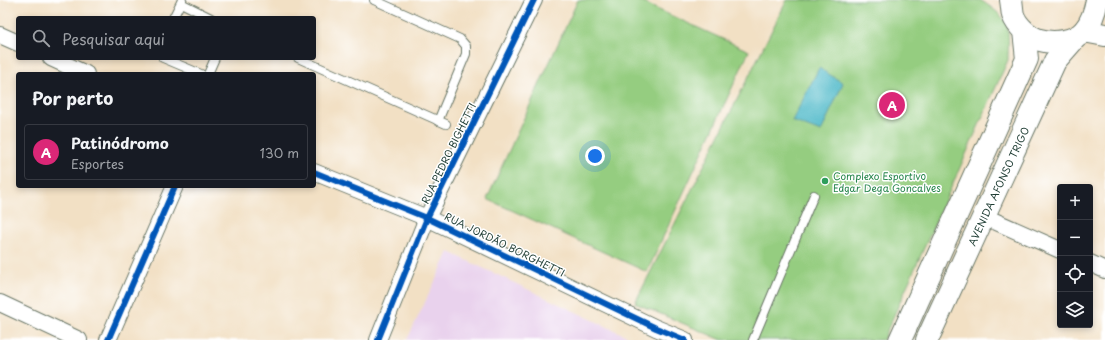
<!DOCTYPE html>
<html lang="pt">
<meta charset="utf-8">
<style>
:root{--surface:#171b24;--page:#20242c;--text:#f1f3f6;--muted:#9ea1a6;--line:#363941;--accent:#db2777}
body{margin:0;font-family:"Playpen Sans",sans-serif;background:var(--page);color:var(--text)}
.controls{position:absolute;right:12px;bottom:12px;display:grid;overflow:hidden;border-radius:4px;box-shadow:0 2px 6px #0003}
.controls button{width:36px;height:36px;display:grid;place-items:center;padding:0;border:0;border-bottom:1px solid var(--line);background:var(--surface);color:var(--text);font:20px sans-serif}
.you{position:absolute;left:595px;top:156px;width:14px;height:14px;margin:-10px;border:3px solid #fff;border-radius:50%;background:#1a73e8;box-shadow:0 0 0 6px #1a73e833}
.badge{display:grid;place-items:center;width:26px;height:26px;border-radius:50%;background:var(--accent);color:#fff;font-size:13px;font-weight:700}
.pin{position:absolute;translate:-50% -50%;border:2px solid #fff;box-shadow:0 1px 4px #0006}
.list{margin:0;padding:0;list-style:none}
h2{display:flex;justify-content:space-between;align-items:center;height:52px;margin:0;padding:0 16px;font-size:17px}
h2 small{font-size:13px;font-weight:400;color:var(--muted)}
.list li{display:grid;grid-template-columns:26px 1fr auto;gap:12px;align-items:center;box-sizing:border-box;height:56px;margin:0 8px 8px;padding:0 8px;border:1px solid var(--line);border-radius:4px}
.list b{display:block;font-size:15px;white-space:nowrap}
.list p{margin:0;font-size:13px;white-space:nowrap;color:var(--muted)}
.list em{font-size:13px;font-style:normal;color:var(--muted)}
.icon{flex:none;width:22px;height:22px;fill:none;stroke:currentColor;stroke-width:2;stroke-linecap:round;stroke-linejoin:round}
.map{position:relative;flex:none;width:1105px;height:340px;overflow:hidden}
.search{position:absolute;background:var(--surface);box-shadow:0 2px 6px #0003;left:16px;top:16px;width:300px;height:44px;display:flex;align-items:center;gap:10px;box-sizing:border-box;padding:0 14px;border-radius:4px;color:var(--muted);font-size:15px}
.panel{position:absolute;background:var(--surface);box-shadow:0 2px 6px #0003;left:16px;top:72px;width:300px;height:116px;border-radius:4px}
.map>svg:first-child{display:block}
</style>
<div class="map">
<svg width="1105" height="340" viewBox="0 0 1105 340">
<rect width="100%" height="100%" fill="#fff"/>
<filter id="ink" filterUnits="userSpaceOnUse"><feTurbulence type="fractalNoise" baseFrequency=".025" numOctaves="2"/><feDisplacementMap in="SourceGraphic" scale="8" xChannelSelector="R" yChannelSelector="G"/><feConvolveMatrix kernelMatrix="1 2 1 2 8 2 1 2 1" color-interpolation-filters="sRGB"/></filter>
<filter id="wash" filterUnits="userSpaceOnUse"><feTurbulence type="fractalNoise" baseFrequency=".012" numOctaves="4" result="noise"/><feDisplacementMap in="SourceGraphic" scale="16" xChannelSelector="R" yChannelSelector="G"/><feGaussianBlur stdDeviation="0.9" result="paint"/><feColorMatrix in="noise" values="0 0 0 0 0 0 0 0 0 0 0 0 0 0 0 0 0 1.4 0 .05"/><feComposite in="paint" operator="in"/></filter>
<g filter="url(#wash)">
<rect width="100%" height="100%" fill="#f2e0c4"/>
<polygon fill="#e9d2ed" points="449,252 631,338 630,340 407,340"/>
<g fill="#95cd80" stroke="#5a855a">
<polygon points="578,0 637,0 749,51 647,272 487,199"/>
<path d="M787,0h193c7,4 23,15 26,23 4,11 2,25 2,37l-125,280h-161l-87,-37z"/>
</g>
<polygon fill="#4cb8c8" stroke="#367a7e" points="819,68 843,83 821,132 792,121"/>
</g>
<g filter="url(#ink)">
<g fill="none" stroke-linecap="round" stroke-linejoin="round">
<g stroke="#697666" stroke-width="10">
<g id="lane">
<polyline points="374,0 460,39 466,46 466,54 438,121"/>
<polyline points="181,3 211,18"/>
<polyline points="173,18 182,0"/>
<polyline points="163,58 201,74"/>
<polyline points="298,58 446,124"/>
<polyline points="208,74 215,58"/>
<polyline points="753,340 814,195"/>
</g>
</g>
<g stroke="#697666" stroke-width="18">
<g id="street">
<polyline points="0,35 18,43"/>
<polyline points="51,58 86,74"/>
<polyline points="314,172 427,218 656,328 685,340"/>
<polyline points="983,216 1060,250"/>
<polyline points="1090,263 1105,270"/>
<polyline points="0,303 79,340"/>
<polyline points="108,340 175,186"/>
<polyline points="378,340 427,218 534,0"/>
</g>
</g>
<g stroke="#697666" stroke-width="24">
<g id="secondary">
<path d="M1011,0c1,5 1,11 2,15 4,11 16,22 27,25 13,4 34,2 44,-9 8,-9 11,-20 13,-31"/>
<polyline points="1084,31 1105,35"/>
<polyline points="900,340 1027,59 1024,31"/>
<polyline points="927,340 1055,61 1076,37"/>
</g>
</g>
<use href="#lane" stroke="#fff" stroke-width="8"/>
<use href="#street" stroke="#fff" stroke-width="16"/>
<use href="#secondary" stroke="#fff" stroke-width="22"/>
<g stroke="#fff" stroke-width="8">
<g id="cycleway">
<polyline points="314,172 427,218 656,328 685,340"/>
<polyline points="108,340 175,186"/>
<polyline points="378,340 427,218 534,0"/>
</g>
</g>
<use href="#cycleway" stroke="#0057b8" stroke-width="6"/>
</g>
</g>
<circle fill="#2e9e5b" stroke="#fff" stroke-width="1.5" cx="825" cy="181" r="4"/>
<g text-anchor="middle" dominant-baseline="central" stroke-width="3" stroke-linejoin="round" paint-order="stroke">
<g font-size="10" fill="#1f3d34" stroke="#fff">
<text transform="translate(448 153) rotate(-64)">RUA PEDRO BIGHETTI</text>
<text transform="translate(998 186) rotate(-65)">AVENIDA AFONSO TRIGO</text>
<text transform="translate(505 244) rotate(26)">RUA JORDÃO BORGHETTI</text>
</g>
<g font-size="10" fill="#27864d" stroke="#fff" text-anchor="start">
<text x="833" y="175">Complexo Esportivo<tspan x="833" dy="12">Edgar Dega Goncalves</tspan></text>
</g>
</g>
</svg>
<div class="controls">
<button>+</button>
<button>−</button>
<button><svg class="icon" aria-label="locate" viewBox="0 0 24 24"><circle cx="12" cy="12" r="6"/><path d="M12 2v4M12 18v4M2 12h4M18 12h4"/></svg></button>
<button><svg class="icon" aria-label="layers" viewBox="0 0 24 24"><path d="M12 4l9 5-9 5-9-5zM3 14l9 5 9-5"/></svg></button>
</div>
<div class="you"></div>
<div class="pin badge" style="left:892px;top:105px">A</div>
<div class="search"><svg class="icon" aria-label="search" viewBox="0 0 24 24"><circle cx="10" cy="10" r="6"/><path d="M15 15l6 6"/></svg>Pesquisar aqui</div>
<section class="panel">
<h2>Por perto<small></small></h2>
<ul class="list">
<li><span class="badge">A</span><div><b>Patinódromo</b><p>Esportes</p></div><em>130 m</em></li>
</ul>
</section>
</div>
